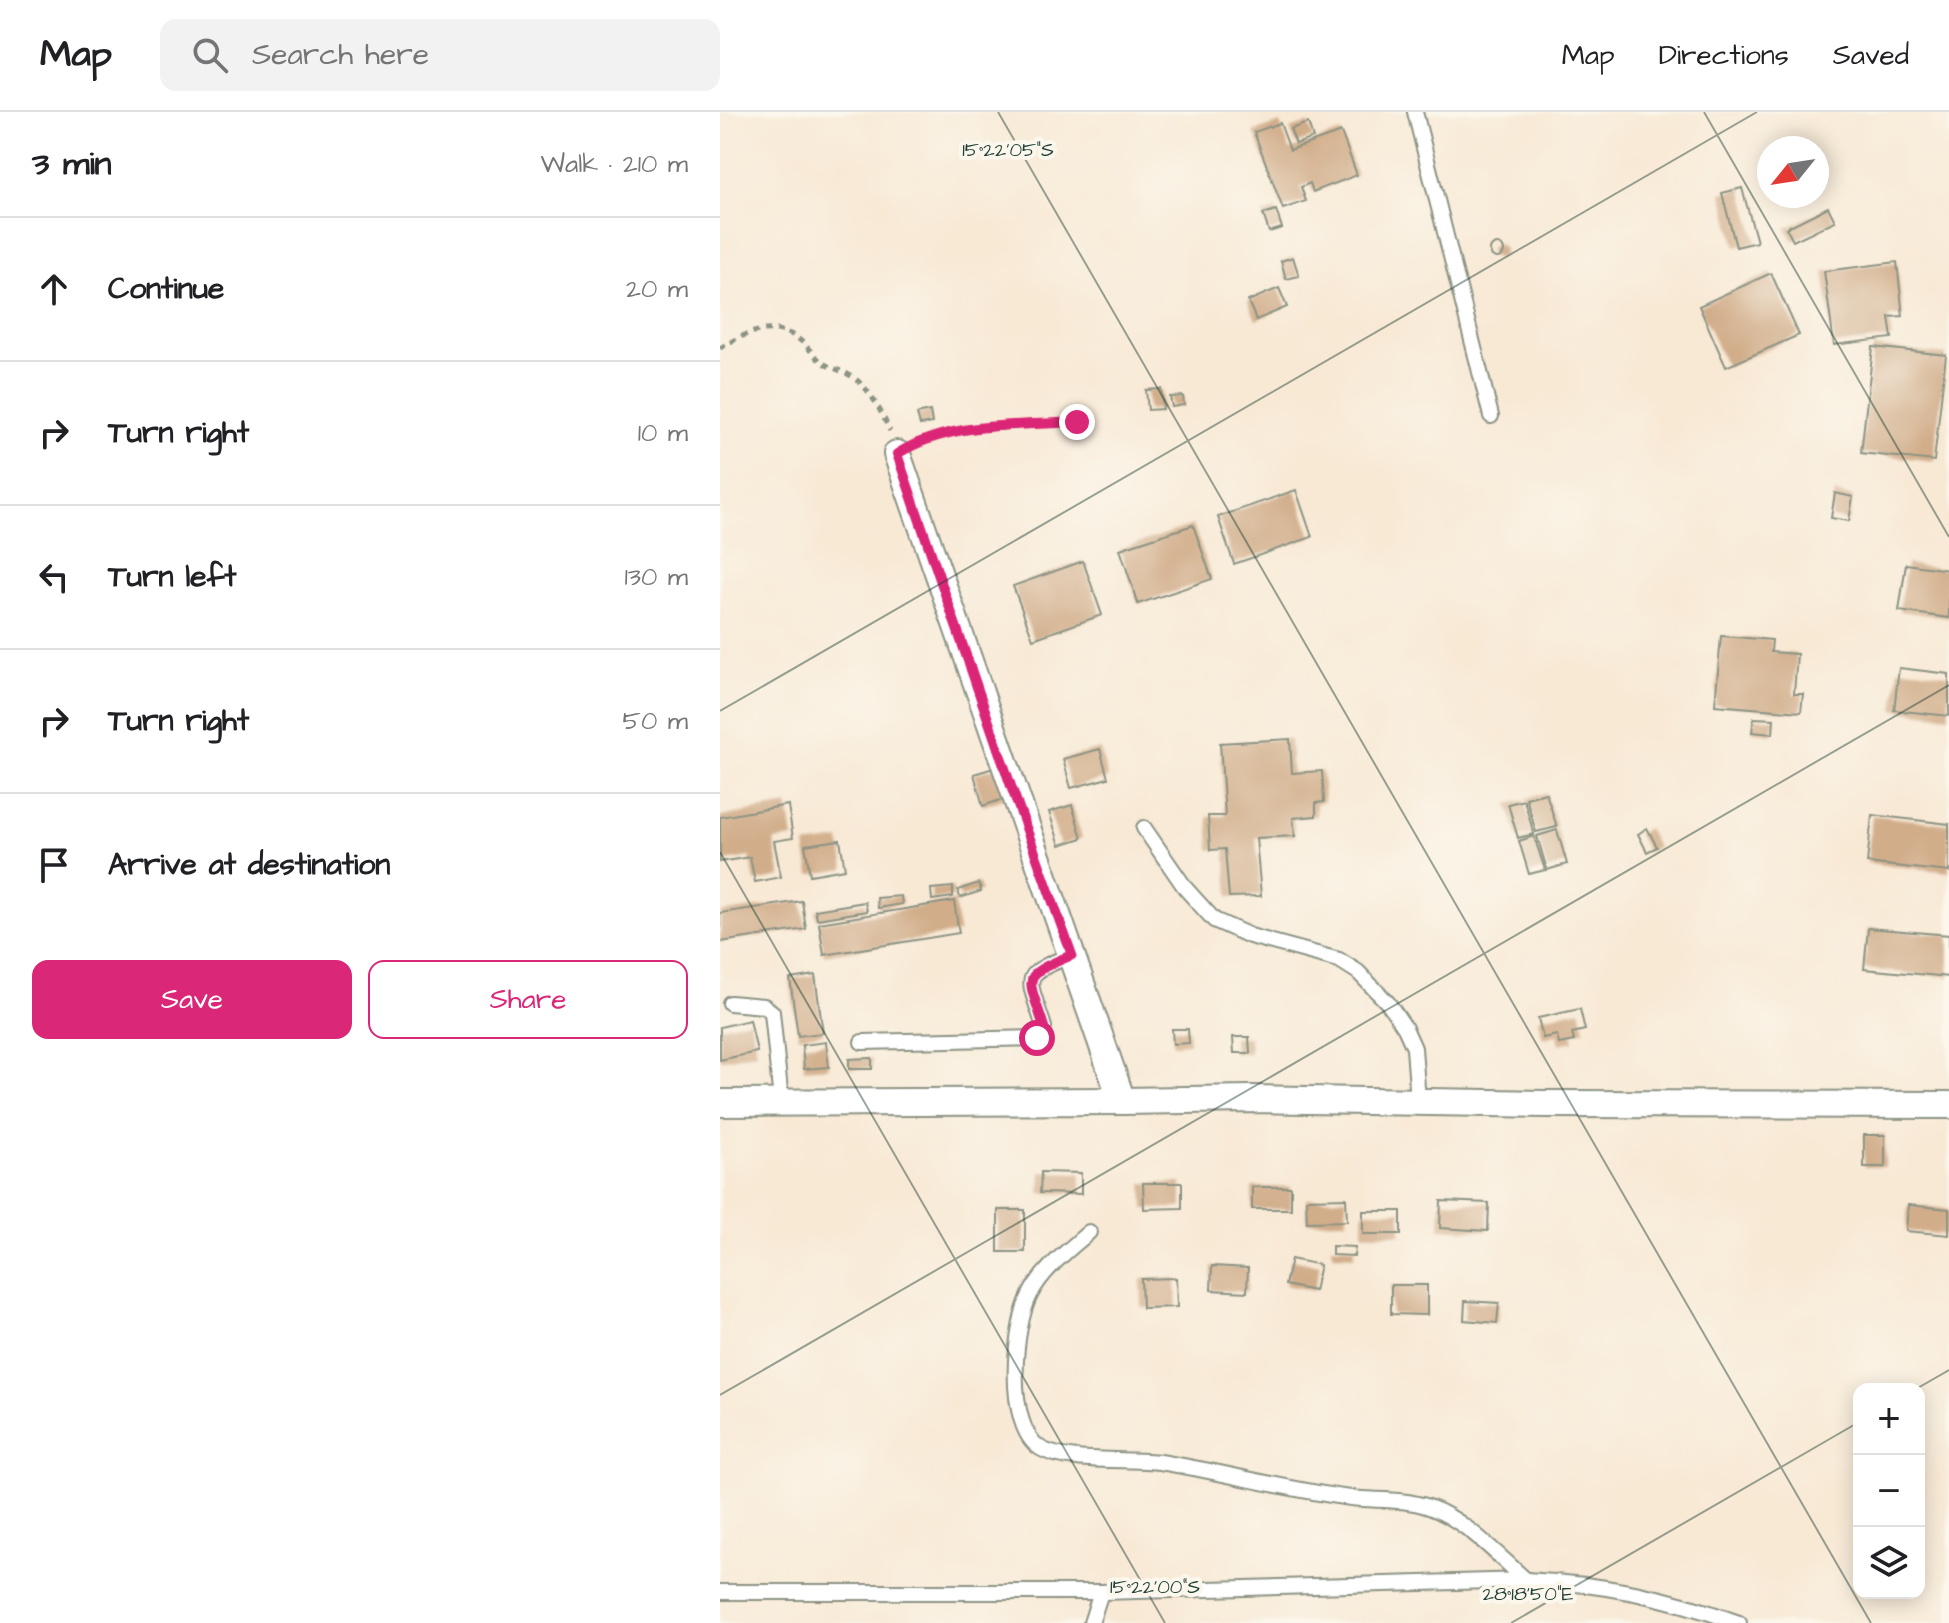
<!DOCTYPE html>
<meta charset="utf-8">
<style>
:root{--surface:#fff;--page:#f2f2f2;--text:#202124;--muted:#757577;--line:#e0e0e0;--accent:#db2777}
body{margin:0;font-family:"Architects Daughter",sans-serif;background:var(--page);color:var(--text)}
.controls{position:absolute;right:24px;bottom:24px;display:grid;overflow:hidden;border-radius:16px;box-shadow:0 4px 20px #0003}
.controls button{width:72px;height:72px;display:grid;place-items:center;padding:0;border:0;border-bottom:2px solid var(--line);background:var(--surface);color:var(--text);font:40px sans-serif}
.compass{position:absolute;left:1037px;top:24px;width:72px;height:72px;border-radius:50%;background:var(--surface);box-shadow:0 4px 20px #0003;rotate:240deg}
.stop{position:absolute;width:24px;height:24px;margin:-18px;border:6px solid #db2777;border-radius:50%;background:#fff}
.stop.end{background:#db2777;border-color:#fff;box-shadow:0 2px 8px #0008}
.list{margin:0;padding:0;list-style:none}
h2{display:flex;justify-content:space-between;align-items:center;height:104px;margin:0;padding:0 32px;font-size:34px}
h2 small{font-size:26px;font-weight:400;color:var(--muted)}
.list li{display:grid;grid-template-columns:52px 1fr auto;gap:24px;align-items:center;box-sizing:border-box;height:144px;padding:0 32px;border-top:2px solid var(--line)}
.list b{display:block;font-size:30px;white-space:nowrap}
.list em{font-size:26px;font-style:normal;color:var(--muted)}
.actions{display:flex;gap:16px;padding:24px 32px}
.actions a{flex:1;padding:18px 0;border:2px solid var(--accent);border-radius:16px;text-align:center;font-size:28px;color:var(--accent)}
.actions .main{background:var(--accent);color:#fff}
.icon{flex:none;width:44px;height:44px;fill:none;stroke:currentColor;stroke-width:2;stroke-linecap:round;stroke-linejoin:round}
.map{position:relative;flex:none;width:1229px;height:1511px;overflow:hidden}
header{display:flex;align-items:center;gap:48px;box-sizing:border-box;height:112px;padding:0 40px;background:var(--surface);border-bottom:2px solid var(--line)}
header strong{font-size:38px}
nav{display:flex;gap:44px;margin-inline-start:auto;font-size:28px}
.search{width:560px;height:72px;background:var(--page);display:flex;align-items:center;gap:20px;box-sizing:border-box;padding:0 28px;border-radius:16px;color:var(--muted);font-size:30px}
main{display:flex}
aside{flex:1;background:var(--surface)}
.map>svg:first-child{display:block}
</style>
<header>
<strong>Map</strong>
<div class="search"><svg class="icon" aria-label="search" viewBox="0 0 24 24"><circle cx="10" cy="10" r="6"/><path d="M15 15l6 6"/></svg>Search here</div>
<nav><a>Map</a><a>Directions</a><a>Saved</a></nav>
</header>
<main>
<aside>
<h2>3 min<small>Walk · 210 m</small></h2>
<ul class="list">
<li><svg class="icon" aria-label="ahead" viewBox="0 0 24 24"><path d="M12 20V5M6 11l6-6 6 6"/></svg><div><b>Continue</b></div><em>20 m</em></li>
<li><svg class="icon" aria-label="right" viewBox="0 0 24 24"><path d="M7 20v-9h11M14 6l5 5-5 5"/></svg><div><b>Turn right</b></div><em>10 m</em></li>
<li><svg class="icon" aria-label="left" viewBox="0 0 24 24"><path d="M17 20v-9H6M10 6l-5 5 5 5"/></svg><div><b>Turn left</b></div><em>130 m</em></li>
<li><svg class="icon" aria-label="right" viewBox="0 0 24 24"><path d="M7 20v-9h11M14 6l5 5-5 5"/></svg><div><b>Turn right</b></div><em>50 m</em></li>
<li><svg class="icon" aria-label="arrive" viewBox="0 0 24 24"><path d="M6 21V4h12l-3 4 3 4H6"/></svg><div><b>Arrive at destination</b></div></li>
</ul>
<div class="actions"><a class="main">Save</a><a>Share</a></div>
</aside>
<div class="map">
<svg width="1229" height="1511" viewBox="0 0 1229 1511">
<rect width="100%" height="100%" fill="#fbf7ec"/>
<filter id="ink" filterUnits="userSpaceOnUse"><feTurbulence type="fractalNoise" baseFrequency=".0125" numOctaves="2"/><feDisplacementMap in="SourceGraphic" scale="16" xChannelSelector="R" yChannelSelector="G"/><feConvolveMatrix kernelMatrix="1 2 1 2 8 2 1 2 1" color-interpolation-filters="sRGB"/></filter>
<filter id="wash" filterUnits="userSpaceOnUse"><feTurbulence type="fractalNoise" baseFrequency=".006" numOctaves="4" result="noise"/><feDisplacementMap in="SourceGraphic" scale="32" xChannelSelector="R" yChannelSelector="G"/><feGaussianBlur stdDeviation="1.8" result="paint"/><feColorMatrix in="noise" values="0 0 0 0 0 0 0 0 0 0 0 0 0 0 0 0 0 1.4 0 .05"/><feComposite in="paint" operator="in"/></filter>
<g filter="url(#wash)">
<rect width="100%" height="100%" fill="#f8e9d5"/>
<g id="blocks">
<g fill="#d1ad8a">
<polygon points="560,11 570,38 621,20 637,63 593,80 590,71 581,75 586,89 563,97 534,20"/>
<polygon points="588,11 593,26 576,32 570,17"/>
<polygon points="1022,76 1037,130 1016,135 1002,81"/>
<polygon points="1108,95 1115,109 1073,129 1066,116"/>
<polygon points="556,98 562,116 549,120 543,102"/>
<circle cx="777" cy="139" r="7"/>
<polygon points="573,145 579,164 566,167 561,149"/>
<polygon points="1177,150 1183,204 1169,205 1172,226 1114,233 1104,159"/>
<polygon points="1051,161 1079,223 1006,255 979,194"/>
<polygon points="559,176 567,195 536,208 528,189"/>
<polygon points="1153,235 1226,243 1214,349 1141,341"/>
<polygon points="441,277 443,297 428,298 426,278"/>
<polygon points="463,284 464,293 452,295 450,285"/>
<polygon points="210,299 212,311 200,313 197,302"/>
<polygon points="576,378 592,425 514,452 498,405"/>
<polygon points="1115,381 1133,385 1129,409 1111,406"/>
<polygon points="473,413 492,467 418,492 400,437"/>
<polygon points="363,449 382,503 313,527 293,474"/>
<polygon points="1186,452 1229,458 1229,506 1179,499"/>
<polygon points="1001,524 1052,528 1051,540 1077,542 1074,582 1083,582 1081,600 995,593"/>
<polygon points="1179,556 1229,562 1229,604 1174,598"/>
<polygon points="1034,606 1054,607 1053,622 1032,620"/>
<polygon points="570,627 572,661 602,659 604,690 596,691 596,704 573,706 575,724 536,726 541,784 509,785 505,737 490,738 488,704 505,704 500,631"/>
<polygon points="380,637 388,666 351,676 343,647"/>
<polygon points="277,655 286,686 263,694 254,662"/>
<polygon points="826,681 837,715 816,720 806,686"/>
<polygon points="804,688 814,722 798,726 788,692"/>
<polygon points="68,693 73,726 54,729 61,765 35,770 30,745 0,750 0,705"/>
<polygon points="352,693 362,726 340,733 329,700"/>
<polygon points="1152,703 1229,712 1229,760 1147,751"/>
<polygon points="927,716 937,735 927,740 918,722"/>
<polygon points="837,718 847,752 827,758 817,724"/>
<polygon points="814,724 825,758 809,762 799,729"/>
<polygon points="120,728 125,757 90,763 85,733"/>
<polygon points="259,771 261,779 240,786 238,778"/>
<polygon points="233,775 233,785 212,788 211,777"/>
<polygon points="181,784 182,792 158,796 157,786"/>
<polygon points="82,789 86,817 0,830 0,801"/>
<polygon points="234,789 239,821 104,843 99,811"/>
<polygon points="145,790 147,799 97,807 95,798"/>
<polygon points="1148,816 1229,823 1229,865 1144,857"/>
<polygon points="95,863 103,921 78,924 70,867"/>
<polygon points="860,897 865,918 852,921 854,929 839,932 837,923 823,926 818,906"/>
<polygon points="30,908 37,940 0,948 0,915"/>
<polygon points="452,917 468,917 469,931 453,932"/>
<polygon points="513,925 529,925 530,941 514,941"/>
<polygon points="106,930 109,955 84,957 82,933"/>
<polygon points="152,946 152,957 129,957 129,947"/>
<rect x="1144" y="1023" width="21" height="32"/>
<polygon points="321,1060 361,1061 361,1082 320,1081"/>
<polygon points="423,1071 462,1071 462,1096 424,1097"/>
<rect x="532" y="1075" width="39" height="22"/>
<polygon points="626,1086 627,1109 587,1110 586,1087"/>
<polygon points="721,1089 769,1091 768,1119 720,1116"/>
<polygon points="1188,1093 1229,1097 1229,1123 1186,1119"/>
<rect x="278" y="1098" width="27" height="42"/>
<rect x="643" y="1099" width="38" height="23"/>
<polygon points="612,1134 635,1135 634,1144 612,1143"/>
<polygon points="571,1147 600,1153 594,1179 565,1173"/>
<polygon points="492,1154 528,1156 527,1180 491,1178"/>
<polygon points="456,1166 457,1195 422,1196 421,1167"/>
<polygon points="671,1173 707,1173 707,1203 671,1202"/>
<polygon points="745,1189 779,1191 777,1211 744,1208"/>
</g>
</g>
</g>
<g filter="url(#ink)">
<use href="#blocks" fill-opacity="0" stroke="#8c9384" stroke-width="2"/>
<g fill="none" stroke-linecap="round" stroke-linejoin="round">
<g stroke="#8c9384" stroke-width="18">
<g id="service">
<polyline points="695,0 771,304"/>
<polyline points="424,716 466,777 494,808 530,824 619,848 638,860 668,891 685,916 694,936 698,989"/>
<polyline points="10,891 44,894 52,900 61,989"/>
<path d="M142,930l175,-4 5,-5 2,-6c-16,-52 -26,-51 28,-72"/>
<path d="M369,1120c-20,18 -45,36 -58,61 -18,32 -26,133 9,155 26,16 89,10 120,14 64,10 127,28 191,36 26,3 52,0 78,9 37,13 68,48 97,73"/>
<path d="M0,1480h381l425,-12c78,4 139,16 213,43"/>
<polyline points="371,1511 381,1480"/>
</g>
</g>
<g stroke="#8c9384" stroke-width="30">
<g id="minor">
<polyline points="177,342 402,989 530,987 826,992 1229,993"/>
<polyline points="0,991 402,989"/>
</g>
</g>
<g stroke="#8c9384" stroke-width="5" stroke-dasharray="6 6" stroke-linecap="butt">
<path d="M0,236c24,-14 49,-27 76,-11 10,7 17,18 27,26 9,6 19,7 28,13 19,11 30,36 39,55"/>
<polyline points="196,330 230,320 357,310"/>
</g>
<use href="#service" stroke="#fff" stroke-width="14"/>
<use href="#minor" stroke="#fff" stroke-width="26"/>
</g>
</g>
<g fill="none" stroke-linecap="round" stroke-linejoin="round" filter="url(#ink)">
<path stroke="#db2777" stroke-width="10" d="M317,926l5,-5 2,-6c-16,-52 -26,-50 28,-72l-61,-169 -114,-332c53,-33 119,-28 180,-32"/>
</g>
<path fill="none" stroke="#1f3d34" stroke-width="2" stroke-opacity="0.45" d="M278,0l873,1511M984,0l245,425M0,599l1037,-599M0,740l445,771M1196,1277l33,-19M0,1283l1229,-710M791,1511l348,-201"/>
<g font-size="20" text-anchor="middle" fill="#1f3d34" stroke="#fbf7ec" stroke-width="8" stroke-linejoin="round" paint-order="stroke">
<text x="288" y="44">15°22'05"S</text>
<text x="435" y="1481">15°22'00"S</text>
<text x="808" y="1488">28°18'50"E</text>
</g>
</svg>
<div class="controls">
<button>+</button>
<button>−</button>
<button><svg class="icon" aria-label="layers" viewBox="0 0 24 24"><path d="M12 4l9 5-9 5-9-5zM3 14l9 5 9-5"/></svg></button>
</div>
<svg class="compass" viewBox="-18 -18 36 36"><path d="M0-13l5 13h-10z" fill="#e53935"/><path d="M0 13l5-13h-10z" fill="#757577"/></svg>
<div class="stop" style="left:317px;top:926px"></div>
<div class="stop end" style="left:357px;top:310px"></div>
</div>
</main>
